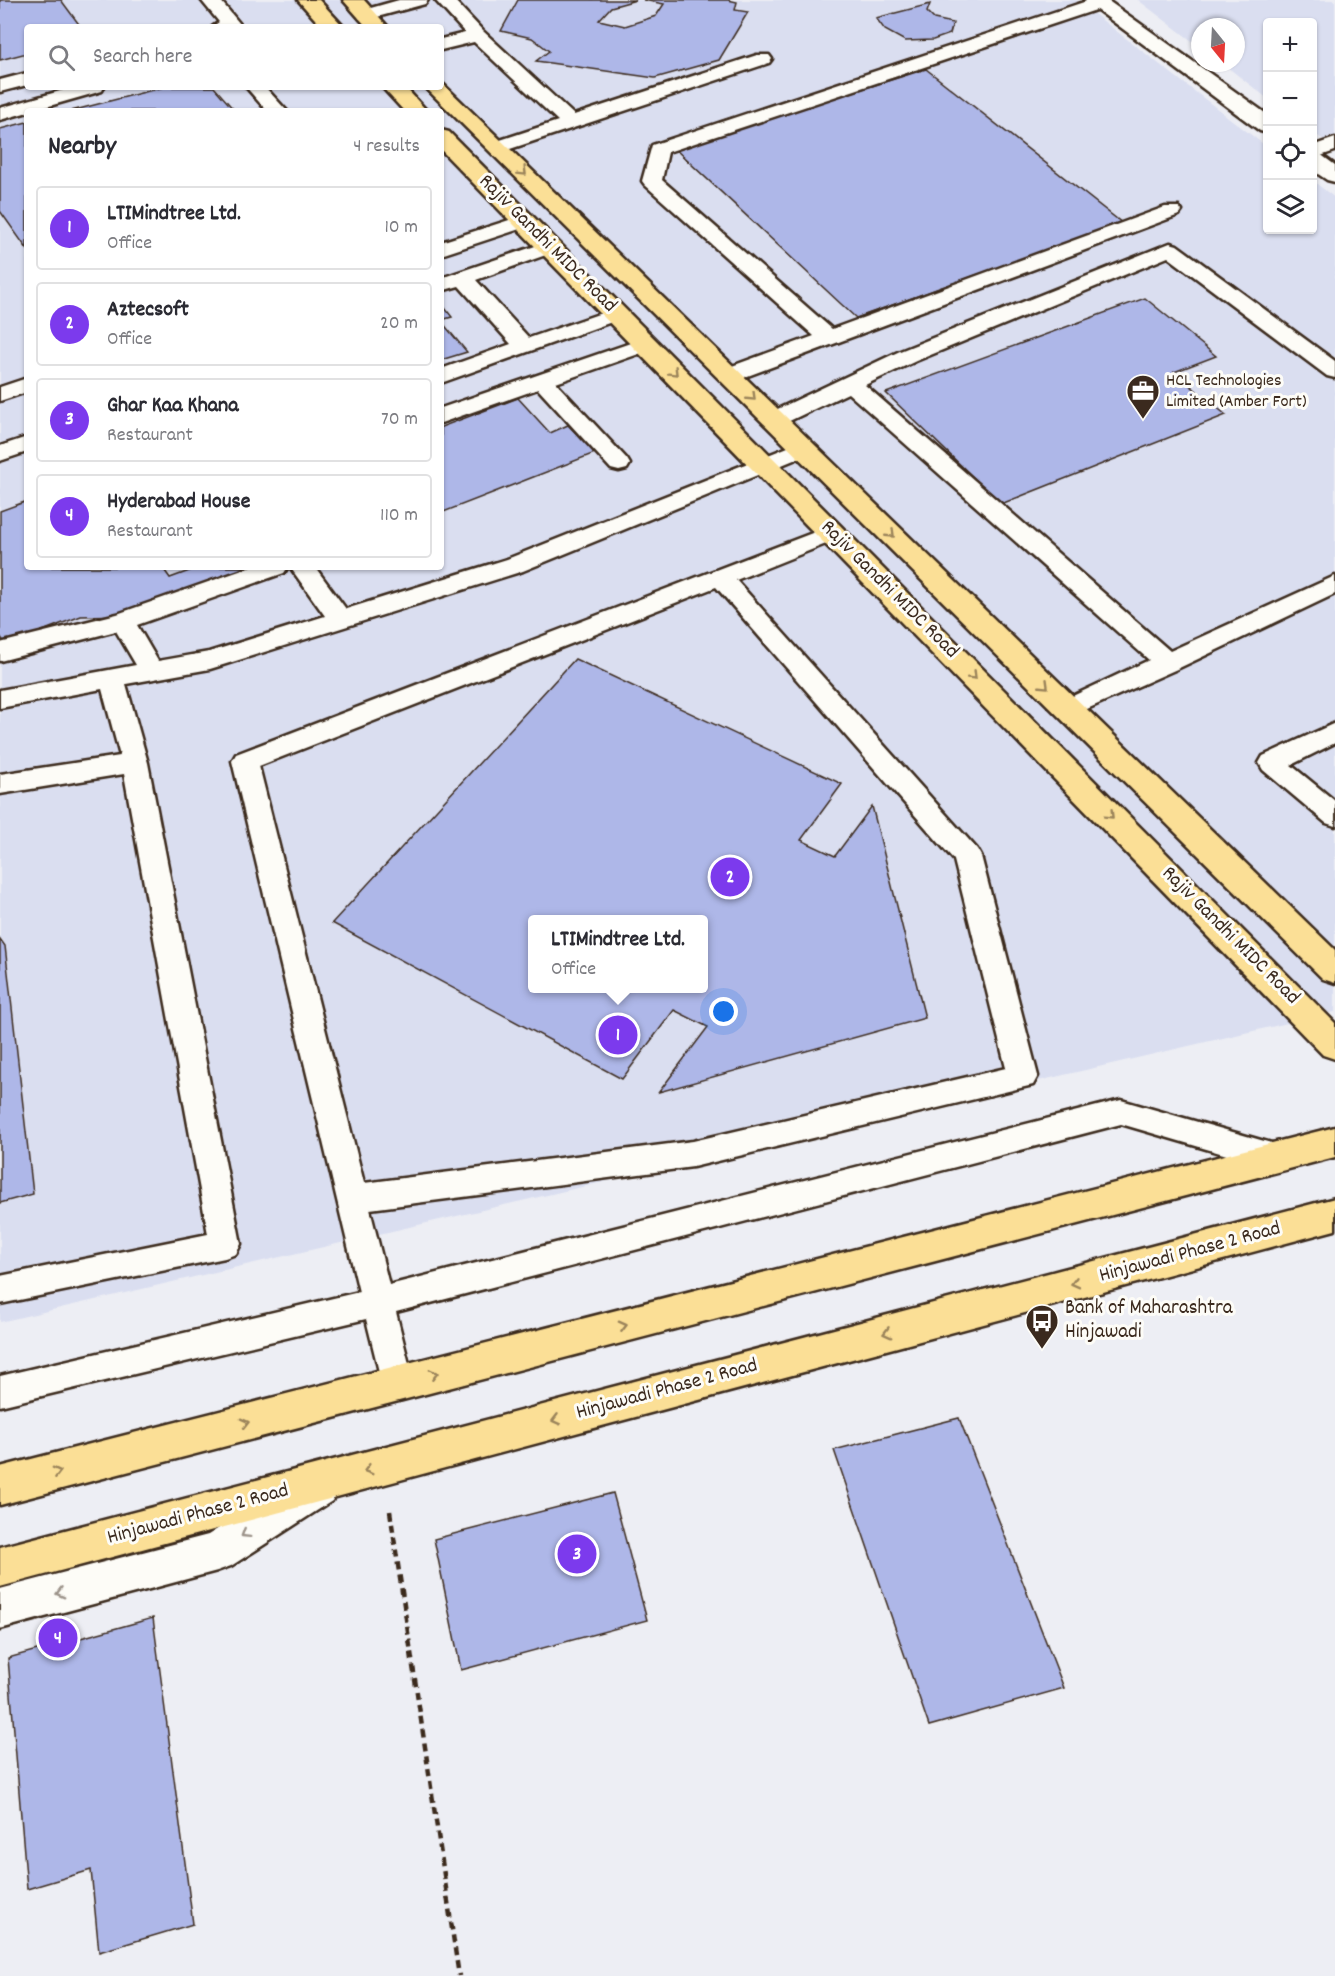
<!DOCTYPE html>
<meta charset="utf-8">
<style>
:root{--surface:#fff;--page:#f2f2f3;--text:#2b2b33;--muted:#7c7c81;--line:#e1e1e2;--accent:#7c3aed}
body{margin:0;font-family:Dekko,sans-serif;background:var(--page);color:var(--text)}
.controls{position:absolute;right:18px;top:18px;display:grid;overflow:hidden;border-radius:6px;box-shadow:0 2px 4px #0004}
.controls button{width:54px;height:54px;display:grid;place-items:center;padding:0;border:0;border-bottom:2px solid var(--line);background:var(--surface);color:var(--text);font:30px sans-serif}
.compass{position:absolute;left:1191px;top:18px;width:54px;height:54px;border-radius:50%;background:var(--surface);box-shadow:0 2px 4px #0004;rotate:162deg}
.you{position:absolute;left:724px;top:1012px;width:21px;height:21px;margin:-15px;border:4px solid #fff;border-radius:50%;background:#1a73e8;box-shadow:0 0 0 9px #1a73e833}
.badge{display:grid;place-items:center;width:39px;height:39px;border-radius:50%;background:var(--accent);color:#fff;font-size:20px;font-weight:700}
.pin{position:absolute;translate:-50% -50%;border:3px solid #fff;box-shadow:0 2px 6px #0006}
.popup{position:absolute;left:528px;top:915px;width:180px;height:78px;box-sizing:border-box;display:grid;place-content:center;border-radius:6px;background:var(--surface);filter:drop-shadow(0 2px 4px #0005);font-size:20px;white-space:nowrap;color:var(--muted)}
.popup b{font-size:22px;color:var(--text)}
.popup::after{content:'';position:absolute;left:50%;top:100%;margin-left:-12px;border:12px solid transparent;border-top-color:var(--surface)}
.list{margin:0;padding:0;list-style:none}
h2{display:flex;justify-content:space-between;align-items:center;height:78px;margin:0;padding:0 24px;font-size:26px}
h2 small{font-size:20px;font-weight:400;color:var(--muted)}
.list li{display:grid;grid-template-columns:39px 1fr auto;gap:18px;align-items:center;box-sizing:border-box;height:84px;margin:0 12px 12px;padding:0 12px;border:2px solid var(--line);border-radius:6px}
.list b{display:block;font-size:22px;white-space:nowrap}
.list p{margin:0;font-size:20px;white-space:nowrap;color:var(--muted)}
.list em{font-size:20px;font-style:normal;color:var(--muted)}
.icon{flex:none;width:33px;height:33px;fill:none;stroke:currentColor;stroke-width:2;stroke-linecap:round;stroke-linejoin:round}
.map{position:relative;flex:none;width:1335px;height:1976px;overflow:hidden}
.search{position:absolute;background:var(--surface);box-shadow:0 2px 4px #0004;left:24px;top:24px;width:420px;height:66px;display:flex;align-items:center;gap:15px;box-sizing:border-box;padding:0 21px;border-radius:6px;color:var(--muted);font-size:22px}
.panel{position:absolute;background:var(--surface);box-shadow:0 2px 4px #0004;left:24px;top:108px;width:420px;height:462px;border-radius:6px}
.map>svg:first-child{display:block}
</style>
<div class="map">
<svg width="1335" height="1976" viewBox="0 0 1335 1976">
<rect width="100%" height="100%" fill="#edeef4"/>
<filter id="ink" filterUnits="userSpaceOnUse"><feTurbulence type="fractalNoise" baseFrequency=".0167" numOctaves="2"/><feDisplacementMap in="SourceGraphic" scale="12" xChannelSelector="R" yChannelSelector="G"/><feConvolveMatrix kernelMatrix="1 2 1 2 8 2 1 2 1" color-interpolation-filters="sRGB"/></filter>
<g filter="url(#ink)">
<g fill="#dadef0" fill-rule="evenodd">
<path d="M0,0h1076l191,147 1,83h44l1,-49 22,17v814l-1335,310zM27,27h414v60h-414zM27,111h414v456h-414zM532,920h172v68h-172z"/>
<polygon points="1138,0 1335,0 1335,149 1313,132 1312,22 1268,22 1267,98 1222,63 1236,63 1236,27 1200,27 1200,47"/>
</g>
<g fill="#aeb7e8" stroke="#3b2a1e" stroke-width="1.5" fill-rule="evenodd">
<polygon points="0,0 61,0 81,27 27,27 27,53 0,60"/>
<polygon points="518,0 636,0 611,7 599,20 625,26 656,16 664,4 643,0 728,0 737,2 735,10 748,12 719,60 655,78 536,61 549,51 532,38 501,31"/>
<polygon points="930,4 927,12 934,19 953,23 950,34 933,40 905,41 885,30 876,18"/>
<polygon points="926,69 1122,223 856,318 674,148"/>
<polygon points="164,87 214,87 235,111 71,111"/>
<polygon points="27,122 27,249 0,211 0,129"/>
<polygon points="1145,298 1216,356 1174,372 1226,415 1001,504 886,393"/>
<polygon points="441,303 452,317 441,320"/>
<polygon points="441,321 467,352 441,360"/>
<polygon points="518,398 550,433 568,425 595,453 441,513 441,427"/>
<polygon points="27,501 27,567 176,567 165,571 170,578 200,567 256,567 133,615 81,616 6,645 0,636 0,511"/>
<path d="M575,659l267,125 -41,56 34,16 37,-50 53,212 -266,74 49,-65 -34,-17 -52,69 -290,-156zM532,920h172v68h-172z"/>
<polygon points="0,939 5,946 33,1194 0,1203"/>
<polygon points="959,1418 1064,1688 929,1726 834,1450"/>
<polygon points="613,1493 647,1620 461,1670 434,1539"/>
<polygon points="153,1618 193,1924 99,1952 91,1870 27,1889 8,1658"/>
</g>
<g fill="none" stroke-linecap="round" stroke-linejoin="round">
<g stroke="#3b2a1e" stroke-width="5">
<g id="lane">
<polygon points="201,0 220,0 240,24 238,27 212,27 219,22"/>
<polygon points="399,0 428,0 425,4 366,20 360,19 357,15 360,11"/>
<polygon points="435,0 454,0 483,31 574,115 757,55 769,55 772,59 769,63 498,153 491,151 488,147 491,143 558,121 474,42 441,50 441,39 465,33"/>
<polygon points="1090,0 1106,0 1108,3 1105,7 668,152 662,180 832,329 1165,207 1179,207 1182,211 1179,215 737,380 729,382 721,380 718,375 721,370 814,336 645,185 642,181 652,145"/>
<polygon points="27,73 27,85 0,92 0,80"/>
<polygon points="74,87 104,87 102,91 0,120 0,108"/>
<polygon points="246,87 265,87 287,111 267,111"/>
<polygon points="1335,138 1335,151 1312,159 1312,146"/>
<polygon points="525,215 532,217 535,221 532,225 441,255 441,242"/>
<polygon points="550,241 557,243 560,247 557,251 476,280 529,338 616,308 623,310 627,314 623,318 441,383 441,369 511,344 459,286 441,291 441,278"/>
<polygon points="1170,243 1177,245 1335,361 1335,378 1327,376 1168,257 916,361 865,385 1170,651 1335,576 1335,594 1177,669 1069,717 1060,714 1056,708 1060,702 1149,660 848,393 783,424 775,426 767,424 764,419 767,414 900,351"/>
<polygon points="645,338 653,339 656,344 653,349 556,383 627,459 630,464 627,469 619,471 611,469 538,389 441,423 441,408"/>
<polygon points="27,378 27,392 0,401 0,387"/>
<polygon points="27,437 27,452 0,461 0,446"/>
<polygon points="803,441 811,443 814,448 811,453 523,571 210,669 126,684 148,763 241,1244 236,1254 225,1258 0,1304 0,1276 208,1234 124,774 0,794 0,774 120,756 102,689 0,708 0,690 136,665 116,631 0,661 0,643 117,614 251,567 288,567 284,573 137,625 158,661 209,652 325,616 290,567 315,567 346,609 507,559"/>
<path d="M833,525l8,3 4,5 -4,5 -105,42 241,269 4,7 57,220 -5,9 -340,82 -323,42 19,76 732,-185 168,48 4,9 -4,9 -11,4 -157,-46 -725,188 18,72 -4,11 -12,4 -12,-4 -4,-11 -16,-65 -366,87v-30l359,-84 -127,-531 4,-7zM716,587l238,273 52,208 -313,73 -329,42 -105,-417z"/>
<polygon points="1335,723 1335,743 1291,765 1335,801 1335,826 1326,823 1263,770 1259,763 1263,756"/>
</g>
</g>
<g stroke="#3b2a1e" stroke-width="5">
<polygon id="street" points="318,1469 332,1475 338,1488 332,1501 231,1566 217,1571 0,1629 0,1589 208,1535 304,1475"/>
</g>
<g stroke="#3b2a1e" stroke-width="5">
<g id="secondary">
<polygon points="1084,0 1107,0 1268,115 1268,133 1260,131"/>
<polygon points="1312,152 1320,154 1335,165 1335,182 1327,180 1312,170"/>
</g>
</g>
<g stroke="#3b2a1e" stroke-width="5">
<g id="primary">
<polygon points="298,0 319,0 344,27 322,27"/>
<polygon points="343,0 364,0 388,27 367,27"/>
<polygon points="441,82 1335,950 1335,983 1323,979 425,87 441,87"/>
<polygon points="382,87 405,87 427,111 404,111"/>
<polygon points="441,130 449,132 1335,1023 1335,1059 1323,1055 441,150"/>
<polygon points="1335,1127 1335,1157 0,1505 0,1467"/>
<polygon points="1335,1198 1335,1230 0,1587 0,1547"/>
</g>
</g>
<polyline stroke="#3b2a1e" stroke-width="4.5" stroke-dasharray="8 5" stroke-linecap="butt" points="390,1511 459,1976"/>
<use href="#lane" fill="#fdfcf7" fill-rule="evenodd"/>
<use href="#street" fill="#fdfcf7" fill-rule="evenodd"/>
<use href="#secondary" fill="#fdfcf7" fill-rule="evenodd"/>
<use href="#primary" fill="#fbdf96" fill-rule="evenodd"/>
</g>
<defs><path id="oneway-chevron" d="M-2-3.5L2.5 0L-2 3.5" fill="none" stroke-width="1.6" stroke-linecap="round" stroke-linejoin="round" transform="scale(1.5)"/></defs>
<g stroke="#9b845a">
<use href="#oneway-chevron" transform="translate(523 172) rotate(45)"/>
<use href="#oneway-chevron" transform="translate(674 372) rotate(45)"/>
<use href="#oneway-chevron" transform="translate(752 397) rotate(44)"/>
<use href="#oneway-chevron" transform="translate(891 534) rotate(44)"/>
<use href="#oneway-chevron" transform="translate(973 676) rotate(45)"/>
<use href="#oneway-chevron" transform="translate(1045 685) rotate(44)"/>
<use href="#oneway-chevron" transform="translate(1110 815) rotate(45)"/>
<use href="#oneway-chevron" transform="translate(1075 1283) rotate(165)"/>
<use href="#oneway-chevron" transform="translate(623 1326) rotate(-14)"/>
<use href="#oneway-chevron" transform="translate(887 1333) rotate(165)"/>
<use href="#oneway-chevron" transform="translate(434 1374) rotate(-14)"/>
<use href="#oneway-chevron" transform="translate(556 1420) rotate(165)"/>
<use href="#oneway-chevron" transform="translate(245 1423) rotate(-14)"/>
<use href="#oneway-chevron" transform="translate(368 1470) rotate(164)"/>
<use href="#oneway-chevron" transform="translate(57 1472) rotate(-14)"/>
</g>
<g stroke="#9c938a">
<use href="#oneway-chevron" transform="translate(245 1534) rotate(148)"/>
<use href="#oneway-chevron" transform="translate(60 1593) rotate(165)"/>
</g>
</g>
<defs>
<g id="office-pin" transform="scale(1.725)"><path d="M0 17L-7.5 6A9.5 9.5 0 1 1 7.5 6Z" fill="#3b2a1e" stroke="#fdfcf7"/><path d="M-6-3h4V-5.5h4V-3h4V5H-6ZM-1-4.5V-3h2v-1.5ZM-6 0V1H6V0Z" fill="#fff"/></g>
<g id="bus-pin" transform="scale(1.725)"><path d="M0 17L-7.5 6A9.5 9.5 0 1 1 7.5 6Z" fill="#3b2a1e" stroke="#fdfcf7"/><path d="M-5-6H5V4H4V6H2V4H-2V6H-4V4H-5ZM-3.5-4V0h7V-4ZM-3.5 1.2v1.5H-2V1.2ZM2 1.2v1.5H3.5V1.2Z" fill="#fff"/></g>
</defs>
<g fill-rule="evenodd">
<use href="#office-pin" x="1143" y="391"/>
<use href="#bus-pin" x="1042" y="1321"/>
</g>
<g text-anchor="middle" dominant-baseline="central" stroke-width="6" stroke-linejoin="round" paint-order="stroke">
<g font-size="18" fill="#3b2a1e" stroke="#fdfcf7" text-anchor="start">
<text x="1166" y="381">HCL Technologies<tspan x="1166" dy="21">Limited (Amber Fort)</tspan></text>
</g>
<g font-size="21" fill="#3b2a1e" stroke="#fdfcf7">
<text transform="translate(547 244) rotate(45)">Rajiv Gandhi MIDC Road</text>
<text transform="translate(889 590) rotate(45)">Rajiv Gandhi MIDC Road</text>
<text transform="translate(1230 936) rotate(45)">Rajiv Gandhi MIDC Road</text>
<text transform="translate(1190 1253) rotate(-15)">Hinjawadi Phase 2 Road</text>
<text transform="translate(667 1390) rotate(-15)">Hinjawadi Phase 2 Road</text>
<text transform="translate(198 1515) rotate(-15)">Hinjawadi Phase 2 Road</text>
</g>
<g font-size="21" fill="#3b2a1e" stroke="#fdfcf7" text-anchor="start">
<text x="1065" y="1309">Bank of Maharashtra<tspan x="1065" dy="24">Hinjawadi</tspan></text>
</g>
</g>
</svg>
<div class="controls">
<button>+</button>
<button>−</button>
<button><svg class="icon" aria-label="locate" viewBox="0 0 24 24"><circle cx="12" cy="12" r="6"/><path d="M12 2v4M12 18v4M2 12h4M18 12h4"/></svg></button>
<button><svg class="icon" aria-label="layers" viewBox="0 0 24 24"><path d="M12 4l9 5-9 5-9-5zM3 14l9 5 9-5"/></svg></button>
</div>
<svg class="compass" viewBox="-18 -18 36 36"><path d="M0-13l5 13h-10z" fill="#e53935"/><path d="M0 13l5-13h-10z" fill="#7c7c81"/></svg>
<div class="you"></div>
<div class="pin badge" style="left:618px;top:1035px">1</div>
<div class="popup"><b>LTIMindtree Ltd.</b>Office</div>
<div class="pin badge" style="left:730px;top:877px">2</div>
<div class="pin badge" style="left:577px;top:1554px">3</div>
<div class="pin badge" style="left:58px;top:1638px">4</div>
<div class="search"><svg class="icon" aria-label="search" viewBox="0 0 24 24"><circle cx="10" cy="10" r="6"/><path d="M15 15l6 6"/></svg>Search here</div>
<section class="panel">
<h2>Nearby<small>4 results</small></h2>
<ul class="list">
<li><span class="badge">1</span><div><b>LTIMindtree Ltd.</b><p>Office</p></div><em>10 m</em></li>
<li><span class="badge">2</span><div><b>Aztecsoft</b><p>Office</p></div><em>20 m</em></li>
<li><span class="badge">3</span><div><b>Ghar Kaa Khana</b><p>Restaurant</p></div><em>70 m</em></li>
<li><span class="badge">4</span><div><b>Hyderabad House</b><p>Restaurant</p></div><em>110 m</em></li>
</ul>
</section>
</div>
